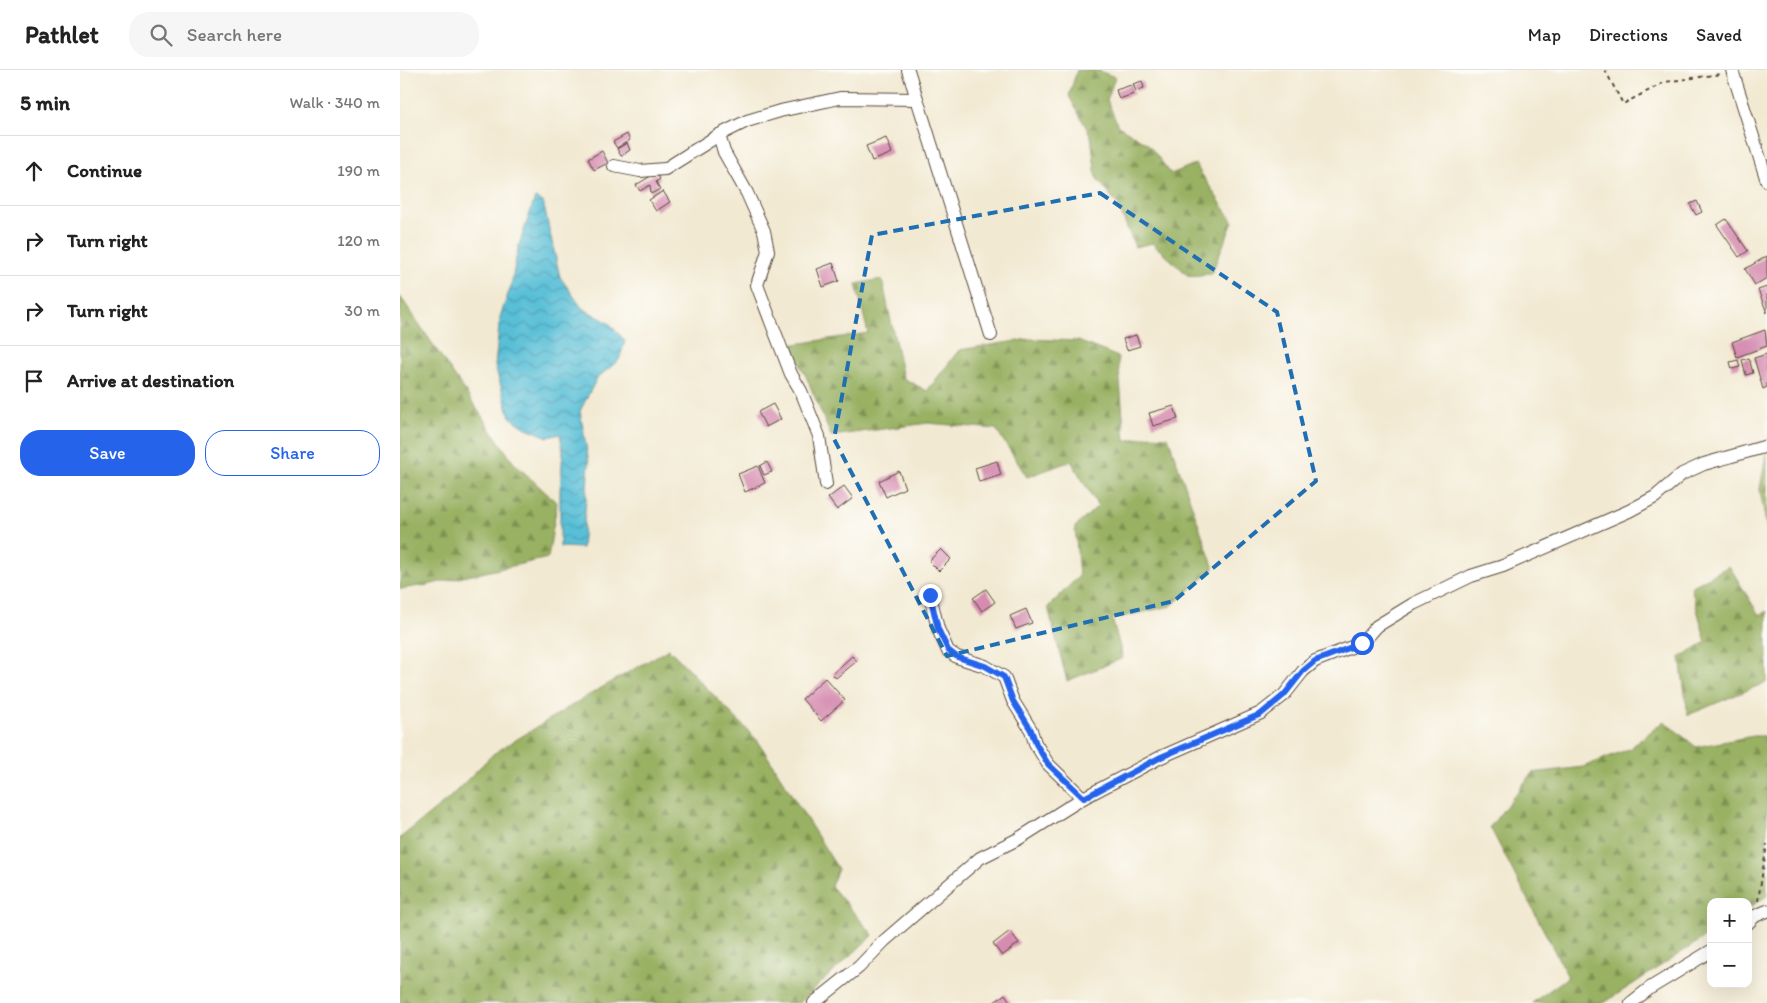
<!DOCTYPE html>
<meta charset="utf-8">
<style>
:root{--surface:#fff;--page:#f6f6f6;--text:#222;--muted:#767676;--line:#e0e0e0;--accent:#2563eb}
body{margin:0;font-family:Itim,sans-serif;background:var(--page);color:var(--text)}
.controls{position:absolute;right:15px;bottom:15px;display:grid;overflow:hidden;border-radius:10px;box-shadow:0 5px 20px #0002}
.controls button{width:45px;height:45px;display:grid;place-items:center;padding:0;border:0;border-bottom:1px solid var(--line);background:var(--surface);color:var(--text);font:25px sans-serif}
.stop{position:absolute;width:15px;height:15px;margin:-11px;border:4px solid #2563eb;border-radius:50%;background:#fff}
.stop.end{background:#2563eb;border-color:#fff;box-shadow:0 1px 5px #0008}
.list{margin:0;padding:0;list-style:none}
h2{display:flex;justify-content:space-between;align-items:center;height:65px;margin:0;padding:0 20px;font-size:21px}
h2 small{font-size:16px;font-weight:400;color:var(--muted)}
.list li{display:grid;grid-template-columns:32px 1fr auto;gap:15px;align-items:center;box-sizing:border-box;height:70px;padding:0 20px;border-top:1px solid var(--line)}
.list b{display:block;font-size:19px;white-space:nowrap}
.list em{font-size:16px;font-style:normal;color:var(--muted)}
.actions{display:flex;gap:10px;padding:15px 20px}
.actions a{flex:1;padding:11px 0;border:1px solid var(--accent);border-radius:20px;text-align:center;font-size:18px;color:var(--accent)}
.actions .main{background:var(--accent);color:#fff}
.icon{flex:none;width:28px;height:28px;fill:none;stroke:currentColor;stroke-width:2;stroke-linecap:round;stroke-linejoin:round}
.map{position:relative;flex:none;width:1367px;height:933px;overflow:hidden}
header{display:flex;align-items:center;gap:30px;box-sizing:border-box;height:70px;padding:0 25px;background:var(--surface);border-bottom:1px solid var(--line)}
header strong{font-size:24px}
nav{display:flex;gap:28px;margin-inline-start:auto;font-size:18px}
.search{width:350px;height:45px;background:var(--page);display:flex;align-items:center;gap:12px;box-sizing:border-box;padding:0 18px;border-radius:20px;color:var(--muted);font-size:19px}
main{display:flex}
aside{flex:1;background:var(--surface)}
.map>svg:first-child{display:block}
</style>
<header>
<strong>Pathlet</strong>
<div class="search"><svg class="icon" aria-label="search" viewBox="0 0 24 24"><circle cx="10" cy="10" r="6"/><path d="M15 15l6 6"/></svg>Search here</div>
<nav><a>Map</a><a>Directions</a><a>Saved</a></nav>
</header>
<main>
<aside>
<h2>5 min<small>Walk · 340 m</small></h2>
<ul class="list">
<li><svg class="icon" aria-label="ahead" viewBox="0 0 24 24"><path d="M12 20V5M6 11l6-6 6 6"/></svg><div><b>Continue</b></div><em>190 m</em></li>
<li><svg class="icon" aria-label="right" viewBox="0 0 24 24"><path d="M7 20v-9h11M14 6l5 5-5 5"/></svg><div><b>Turn right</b></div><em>120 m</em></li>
<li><svg class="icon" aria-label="right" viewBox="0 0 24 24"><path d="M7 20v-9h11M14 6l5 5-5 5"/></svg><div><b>Turn right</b></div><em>30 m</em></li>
<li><svg class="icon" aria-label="arrive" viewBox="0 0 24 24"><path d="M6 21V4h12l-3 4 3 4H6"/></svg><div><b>Arrive at destination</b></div></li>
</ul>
<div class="actions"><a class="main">Save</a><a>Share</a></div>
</aside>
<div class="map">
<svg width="1367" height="933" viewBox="0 0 1367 933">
<defs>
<pattern id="forest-firs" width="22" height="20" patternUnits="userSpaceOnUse" patternTransform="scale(1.25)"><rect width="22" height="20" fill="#98b162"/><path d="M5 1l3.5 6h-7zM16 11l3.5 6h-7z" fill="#7d9050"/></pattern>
<pattern id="water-waves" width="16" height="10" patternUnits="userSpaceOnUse" patternTransform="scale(1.25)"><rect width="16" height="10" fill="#59bfd7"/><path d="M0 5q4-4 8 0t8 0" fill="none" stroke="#4b9bae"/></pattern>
</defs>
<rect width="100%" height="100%" fill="#fdfcf7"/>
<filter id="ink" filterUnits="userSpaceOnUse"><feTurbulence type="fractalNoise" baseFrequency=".02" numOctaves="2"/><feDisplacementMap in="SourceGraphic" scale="10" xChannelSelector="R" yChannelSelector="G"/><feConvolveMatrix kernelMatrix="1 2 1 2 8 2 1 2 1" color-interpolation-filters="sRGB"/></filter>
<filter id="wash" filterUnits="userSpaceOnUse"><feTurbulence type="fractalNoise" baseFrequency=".0096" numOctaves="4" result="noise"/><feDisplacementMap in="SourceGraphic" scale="20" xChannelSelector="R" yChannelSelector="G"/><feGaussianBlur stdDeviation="1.12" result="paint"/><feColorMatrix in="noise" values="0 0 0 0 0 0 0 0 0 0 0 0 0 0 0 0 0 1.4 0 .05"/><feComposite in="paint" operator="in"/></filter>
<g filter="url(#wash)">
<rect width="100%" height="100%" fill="#f2e9d2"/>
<g fill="url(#forest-firs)" stroke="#6a6e40">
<polygon points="677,0 696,0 715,7 707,30 718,56 748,74 771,104 795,94 833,152 811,204 789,206 752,173 735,177 718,135 696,107 691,66 669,26"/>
<polygon points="482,209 503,308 527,321 559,280 629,269 678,271 718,287 725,371 750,366 768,367 814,499 771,536 712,549 723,588 667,611 648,537 679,506 675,457 698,436 671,391 627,407 596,359 528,353 431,366 406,306 389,275 468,263 456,214"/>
<polygon points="0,226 113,392 157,433 148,488 27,515 0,519"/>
<polygon points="1367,379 1367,460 1360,419"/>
<polygon points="1329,496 1359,545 1367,541 1367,612 1288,645 1280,587 1306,572 1291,517"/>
<polygon points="269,579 358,671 438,799 431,816 473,865 399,933 0,933 0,768 46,731 93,684 189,625"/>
<polygon points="1264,651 1296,677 1353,666 1367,666 1367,826 1348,838 1348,832 1311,832 1311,863 1204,933 1132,933 1168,907 1090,757 1132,703 1183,697 1229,679"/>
</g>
<polygon fill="url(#water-waves)" stroke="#4a747a" points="135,128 143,132 160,207 182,238 209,253 225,271 219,290 197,308 180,341 189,393 182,478 160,477 160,420 163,381 160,364 148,367 126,358 110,347 95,296 100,247 111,216 118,178"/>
<g id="blocks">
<g fill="#d58cb0">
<polygon points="742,11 744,18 736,21 733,14"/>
<polygon points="731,15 734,24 719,29 716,20"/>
<polygon points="227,64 230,70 217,78 213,72"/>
<polygon points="486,68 492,83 472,91 466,76"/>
<polygon points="227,73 230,80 221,86 217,79"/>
<polygon points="202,81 208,93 194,100 188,89"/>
<polygon points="256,103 260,109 256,112 260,119 251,124 250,115 240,121 236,115"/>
<polygon points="263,121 270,132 256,141 249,130"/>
<polygon points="1297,131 1302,142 1296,145 1290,134"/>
<polygon points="1326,149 1348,181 1339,187 1317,155"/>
<polygon points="1367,186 1367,208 1355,215 1345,199"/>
<polygon points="433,193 439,211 423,217 417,199"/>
<polygon points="1367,217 1367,243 1358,220"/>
<polygon points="1365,260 1367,276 1337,287 1332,272"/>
<polygon points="736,265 740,276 727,280 723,269"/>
<polygon points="1367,284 1367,317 1363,319 1354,288"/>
<polygon points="1349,288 1353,303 1346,305 1342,290"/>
<polygon points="1338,290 1340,297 1332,299 1330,292"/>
<polygon points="373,334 381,349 366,357 358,342"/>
<polygon points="774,336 778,349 753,356 749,343"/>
<polygon points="597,391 601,405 579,412 575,398"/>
<polygon points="367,392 372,402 364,405 360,396"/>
<polygon points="358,396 365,413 345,422 338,404"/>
<polygon points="499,401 505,418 486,427 479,411"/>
<polygon points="444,416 453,428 437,440 428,428"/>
<polygon points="541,479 551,489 539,501 529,491"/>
<polygon points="586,519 595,532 582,541 573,528"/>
<polygon points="626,539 632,553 616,559 610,546"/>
<polygon points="452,586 457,591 436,608 432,604"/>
<polygon points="425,608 445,630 421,651 402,629"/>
<polygon points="610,861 619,873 602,886 593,874"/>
<polygon points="605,924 611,933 593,933"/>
</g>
</g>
</g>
<g filter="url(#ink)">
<use href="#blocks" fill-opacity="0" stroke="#564739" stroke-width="1"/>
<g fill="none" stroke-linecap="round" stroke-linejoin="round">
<g stroke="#564739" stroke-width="14">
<g id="minor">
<polyline points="508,0 591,265"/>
<polyline points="1332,0 1367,111"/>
<polyline points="319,65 324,82 347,123 364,161 368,181 357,215 391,304 401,321 419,366 426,414"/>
<polyline points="214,96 240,101 265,99 319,65 347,51 380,41 440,28 517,29"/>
<polyline points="530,525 538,559 548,581 557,587 585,596 604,607 613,631 631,660 635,673 648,694 683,728"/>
<polyline points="1348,853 1355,846 1367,841"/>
<polyline points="414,933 459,897 484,871 580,788 618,769 683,728 761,687 861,643 884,625 903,601 915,591 962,573 977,556 1013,534 1071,506 1103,496 1229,441 1255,427 1282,404 1304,394 1367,376"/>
<polyline points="1231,933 1250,918 1311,881"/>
</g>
</g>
<g stroke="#564739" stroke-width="2" stroke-dasharray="4 4" stroke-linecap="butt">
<polyline points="1205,0 1223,34 1265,12 1321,4"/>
<polyline points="1358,831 1367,774"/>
</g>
<use href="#minor" stroke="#fff" stroke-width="12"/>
</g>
</g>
<g fill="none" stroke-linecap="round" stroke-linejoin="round" filter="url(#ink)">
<polyline stroke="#2563eb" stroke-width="6" points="530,525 538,559 548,580 557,587 585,596 604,607 613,631 631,660 636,674 648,694 684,728 761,687 861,644 884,625 903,601 915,591 962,573"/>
</g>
<path fill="none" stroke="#1f6fb2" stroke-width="4" stroke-dasharray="10 6" stroke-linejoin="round" d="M700,123l177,119 39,169 -142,120 -227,55 -113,-217 38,-204z"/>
</svg>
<div class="controls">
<button>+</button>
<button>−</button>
</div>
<div class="stop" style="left:962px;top:573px"></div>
<div class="stop end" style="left:530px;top:525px"></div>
</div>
</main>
